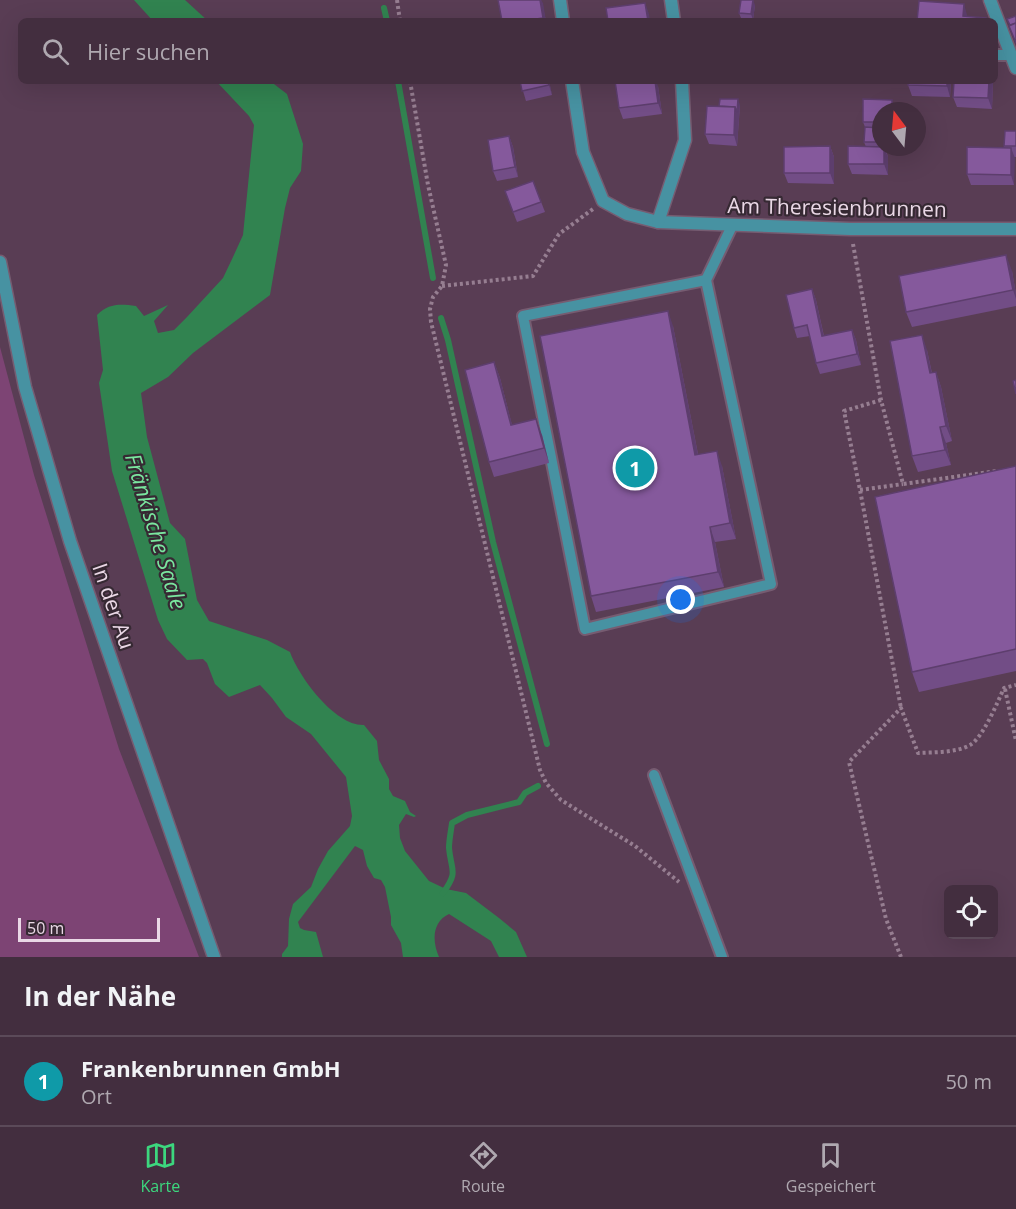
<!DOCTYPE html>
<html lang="de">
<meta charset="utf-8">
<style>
:root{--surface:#432e3f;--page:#4d3a4a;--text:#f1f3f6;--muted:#afa8b0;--line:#5b4a59;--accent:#3cd77e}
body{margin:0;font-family:"Open Sans",sans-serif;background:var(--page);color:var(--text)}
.controls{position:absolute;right:18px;bottom:18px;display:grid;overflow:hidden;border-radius:9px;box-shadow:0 6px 24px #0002}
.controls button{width:54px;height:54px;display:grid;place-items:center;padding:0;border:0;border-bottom:2px solid var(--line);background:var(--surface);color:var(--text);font:30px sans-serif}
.compass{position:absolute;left:872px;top:102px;width:54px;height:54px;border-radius:50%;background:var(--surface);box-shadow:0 6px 24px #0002;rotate:344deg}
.scale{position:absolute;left:18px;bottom:15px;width:142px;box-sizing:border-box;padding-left:6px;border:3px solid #ead8e6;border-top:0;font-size:16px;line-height:21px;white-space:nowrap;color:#ead8e6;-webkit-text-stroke:4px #362933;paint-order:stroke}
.you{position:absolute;left:681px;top:600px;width:21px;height:21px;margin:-15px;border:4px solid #fff;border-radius:50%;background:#1a73e8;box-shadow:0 0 0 9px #1a73e833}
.badge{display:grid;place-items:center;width:39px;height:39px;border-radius:50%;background:var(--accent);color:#fff;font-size:20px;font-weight:700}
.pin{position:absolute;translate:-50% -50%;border:3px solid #fff;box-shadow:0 2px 6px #0006}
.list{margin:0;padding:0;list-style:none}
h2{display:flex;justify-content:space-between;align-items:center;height:78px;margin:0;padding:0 24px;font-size:26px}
h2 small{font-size:20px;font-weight:400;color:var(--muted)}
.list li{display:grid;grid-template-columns:39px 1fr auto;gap:18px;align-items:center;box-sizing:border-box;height:90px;padding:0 24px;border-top:2px solid var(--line)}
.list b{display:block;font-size:22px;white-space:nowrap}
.list p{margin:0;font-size:20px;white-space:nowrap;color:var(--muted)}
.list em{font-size:20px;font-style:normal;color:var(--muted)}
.icon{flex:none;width:33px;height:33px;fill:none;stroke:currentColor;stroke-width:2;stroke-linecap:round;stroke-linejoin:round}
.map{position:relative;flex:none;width:1016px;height:957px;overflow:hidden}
.search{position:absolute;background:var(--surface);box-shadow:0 6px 24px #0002;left:18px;right:18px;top:18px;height:66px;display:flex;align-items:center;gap:15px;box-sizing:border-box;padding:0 21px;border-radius:9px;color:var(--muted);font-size:22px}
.sheet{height:168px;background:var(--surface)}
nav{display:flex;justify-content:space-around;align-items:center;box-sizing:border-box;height:84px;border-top:2px solid var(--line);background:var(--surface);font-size:16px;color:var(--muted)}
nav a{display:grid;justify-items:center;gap:3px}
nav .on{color:var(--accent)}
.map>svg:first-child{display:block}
</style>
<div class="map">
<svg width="1016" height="957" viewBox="0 0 1016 957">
<rect width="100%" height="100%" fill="#593d54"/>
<polygon fill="#7d4474" points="0,347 34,475 119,749 199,957 0,957"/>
<g fill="#318350">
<polygon points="134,0 185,0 208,21 153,21"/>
<path d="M216,81h54l17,13 16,50 -2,27 -11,17 -5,20 -15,87 -77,58 -25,24 -27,16 6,44 23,86 15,16 12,61 12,21 58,19 23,12c9,25 45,74 74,73l13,16 2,19 10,19v10l4,7 12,5 5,11 6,4 -2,1 -8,-3 -7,11 1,13 5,13 24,30 17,8 20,4 33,25 17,14 11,25h-28l-8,-16 -42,-27c-17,8 -17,27 -10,43h-36l-2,-14 -10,-18v-8l-6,-30 -4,-7 -7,-2 -7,-12 -4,-16 -8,-4 -57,76 2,6 4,2 12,2 7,25h-41v-3l6,-8 1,-27 4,-15 18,-17 7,-18 10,-18 22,-25 2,-10 -6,-39 -35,-43 -25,-17 -14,-19 -12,-13 -31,12 -14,-13 -8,-21 -4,-4 -16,1 -20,-21 -9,-19 -46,-149 -13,-88 4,-13 -6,-55c12,-12 23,-11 39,-9l8,10 24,-11 -14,16 4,12 16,-3 13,-13 36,-39 10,-21 10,-22 11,-110 -5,-9z"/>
</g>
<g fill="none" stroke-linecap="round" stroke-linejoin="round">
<g stroke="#318350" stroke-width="6">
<polyline points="384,8 387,21"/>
<polyline points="398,81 433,278"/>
<polyline points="441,318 448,340 493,542 547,744"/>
<path d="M443,893c16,-22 8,-22 6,-45 0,-8 2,-17 3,-25l15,-8 52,-13 6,-9 13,-7"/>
</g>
<g stroke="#765c71" stroke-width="14">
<g id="service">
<polyline points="995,55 1011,55"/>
<polyline points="706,280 523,316 585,629 771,584 706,280 732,226"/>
<polyline points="654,775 722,957"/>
</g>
</g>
<g stroke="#765c71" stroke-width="15">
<g id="minor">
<polyline points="560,0 563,21"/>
<polyline points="671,0 674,21"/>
<polyline points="990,0 1016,68"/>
<polyline points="572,81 583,152 603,201 627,214 658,222 850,229 1016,229"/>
<polyline points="658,222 685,140 682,81"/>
<polyline points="0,262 25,387 70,541 214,957"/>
</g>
</g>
<g stroke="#967e91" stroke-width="4" stroke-dasharray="3 3" stroke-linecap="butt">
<polyline points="397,0 400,21"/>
<polyline points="410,81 428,185 446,265 442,286 433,297 430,309 431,322 540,770 546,783 561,800 635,846 679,882"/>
<polyline points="853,244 881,400 903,484 997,471"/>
<polyline points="442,286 533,276 559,234 593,209"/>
<polyline points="881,400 844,411 860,490 901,708"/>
<polyline points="860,490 903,484"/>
<polyline points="1005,689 1016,741"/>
<path d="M901,957l-15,-38 -37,-157 52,-54 17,45c16,-1 38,0 52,-8 13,-7 28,-44 34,-57l12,-3"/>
</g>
<use href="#service" stroke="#4792a2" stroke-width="10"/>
<use href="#minor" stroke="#4792a2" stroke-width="12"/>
</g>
<g fill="#724d86">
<polygon points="498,0 541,0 546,21 502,21"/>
<polygon points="755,5 753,20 741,18 739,13"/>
<polygon points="520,81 549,81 552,95 526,101"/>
<polygon points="864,81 891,81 891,83"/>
<polygon points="908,81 951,81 950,97 912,96 908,85"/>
<polygon points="993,81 992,109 957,107 953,97"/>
<polygon points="658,86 662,114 623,119 619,108"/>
<polygon points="740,105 737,146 709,144 705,134 719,106"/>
<polygon points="881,111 881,147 888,147 885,147 888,157 888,175 852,174 848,164 866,147 864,142 865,127 863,122"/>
<polygon points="1016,131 1016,157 1014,157 1014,185 971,185 967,174 1004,147 1004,146"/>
<polygon points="509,136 513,147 518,177 497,181 493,171"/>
<polygon points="830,146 834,157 834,184 788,183 784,173"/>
<polygon points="533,181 545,212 517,222 505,191"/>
<polygon points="1012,271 1016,294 1016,306 912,327 906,312"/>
<polygon points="812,289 816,300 824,336 852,330 856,340 861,365 820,374 816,363 810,336 797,338 794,328"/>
<polygon points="673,326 698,454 722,466 736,539 715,542 724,587 596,612 591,596"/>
<polygon points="927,350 932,373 936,372 941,387 952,441 946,443 951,465 918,472 912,456"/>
<polygon points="494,362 500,378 512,425 542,435 549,463 494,477 489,462"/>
<polygon points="1016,466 1016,671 919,692 912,672"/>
</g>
<g fill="#5d3e6d">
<polygon points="540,0 541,0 543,3 546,21 544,21 543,18"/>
<polygon points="753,0 755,5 753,20 751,14"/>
<polygon points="645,3 649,14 650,21 648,21"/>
<polygon points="964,4 967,15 967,21 963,16"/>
<polygon points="548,81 549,81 552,95 549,85"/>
<polygon points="655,81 656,81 658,86 662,114 658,103"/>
<polygon points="947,81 951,81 950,97 947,86"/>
<polygon points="989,81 993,81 992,109 988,98"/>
<polygon points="738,99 740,105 737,146 734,135 735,107"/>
<polygon points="892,100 896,111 892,111"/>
<polygon points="509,136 513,147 518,177 515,167"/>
<polygon points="830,146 834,157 834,184 830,173"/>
<polygon points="884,147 888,157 888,175 884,164"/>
<polygon points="1011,148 1015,158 1014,185 1011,175"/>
<polygon points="1006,255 1012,271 1016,294 1016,299 1013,290"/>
<polygon points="812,289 816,300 826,347 822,336"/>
<polygon points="668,311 673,326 701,470 695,455"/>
<polygon points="852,330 856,340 861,365 857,354"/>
<polygon points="922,335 927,350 935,389 930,373"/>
<polygon points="494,362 500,378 516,441 511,425"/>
<polygon points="936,372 941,387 952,441 946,426"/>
<polygon points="536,419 542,435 549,463 544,448"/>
<polygon points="940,427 946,443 951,465 945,450"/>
<polygon points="717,451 722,466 736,539 730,523"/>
<polygon points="710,527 715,542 724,587 718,572"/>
</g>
<g fill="#85599c" stroke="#5d3e6d" stroke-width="1.5">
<polygon points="498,0 540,0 543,18 522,21 502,21"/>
<polygon points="741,0 753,0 751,14 739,13"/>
<polygon points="919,1 964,4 963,16 986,18 986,21 917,21"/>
<polygon points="645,3 648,21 608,21 606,8"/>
<polygon points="1016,16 1016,23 1010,25 1007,19"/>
<polygon points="1016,23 1016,43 1009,26"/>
<polygon points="520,81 548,81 549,85 522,91"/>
<polygon points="615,81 655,81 658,103 619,108"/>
<polygon points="908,81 947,81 947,86 908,85"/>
<polygon points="954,81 989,81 988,98 953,97"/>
<polygon points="720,99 738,99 737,112 735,107 719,106"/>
<polygon points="863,99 892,100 892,111 881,111 881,122 863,122"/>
<polygon points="707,106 735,107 734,135 705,134"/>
<polygon points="865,127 881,128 881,142 864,142"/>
<polygon points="1005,131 1016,131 1016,146 1004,146"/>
<polygon points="509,136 515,167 493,171 488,140"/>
<polygon points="830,146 830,173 784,173 784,147"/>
<polygon points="848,146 884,147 884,164 848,164"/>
<polygon points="967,147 1011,148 1011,175 967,174"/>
<polygon points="533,181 541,202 513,212 505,191"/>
<polygon points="1006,255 1013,290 906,312 899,276"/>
<polygon points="812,289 822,336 852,330 857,354 816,363 807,325 794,328 786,295"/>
<polygon points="668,311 695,455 717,451 730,523 710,527 718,572 591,596 540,336"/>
<polygon points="922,335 930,373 936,372 946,426 940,427 945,450 912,456 890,341"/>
<polygon points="494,362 511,425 536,419 544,448 489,462 465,370"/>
<polygon points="1016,380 1016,394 1013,381"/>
<polygon points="1016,466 1016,649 912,672 875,497"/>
</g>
<g text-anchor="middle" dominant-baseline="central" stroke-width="4.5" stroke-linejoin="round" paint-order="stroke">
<g font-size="21" fill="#ead8e6" stroke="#362933">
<text transform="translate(837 207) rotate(1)">Am Theresienbrunnen</text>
<text transform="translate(114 606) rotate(71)">In der Au</text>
</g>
<g font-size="22" font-style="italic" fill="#7ae69f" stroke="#362933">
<text transform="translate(157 531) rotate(73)">Fränkische Saale</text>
</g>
</g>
</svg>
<div class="controls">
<button><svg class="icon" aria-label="locate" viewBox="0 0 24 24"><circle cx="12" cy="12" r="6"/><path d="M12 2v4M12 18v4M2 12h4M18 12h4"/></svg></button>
</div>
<svg class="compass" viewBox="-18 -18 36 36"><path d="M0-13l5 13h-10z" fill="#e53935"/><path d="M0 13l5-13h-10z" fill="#afa8b0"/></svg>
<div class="scale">50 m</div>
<div class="you"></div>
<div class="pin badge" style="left:635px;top:468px;background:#0f9aa8">1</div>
<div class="search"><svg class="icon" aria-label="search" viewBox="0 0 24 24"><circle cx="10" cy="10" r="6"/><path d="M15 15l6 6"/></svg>Hier suchen</div>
</div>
<section class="sheet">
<h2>In der Nähe<small></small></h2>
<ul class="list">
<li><span class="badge" style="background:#0f9aa8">1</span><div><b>Frankenbrunnen GmbH</b><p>Ort</p></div><em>50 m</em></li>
</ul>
</section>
<nav>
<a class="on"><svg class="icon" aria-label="map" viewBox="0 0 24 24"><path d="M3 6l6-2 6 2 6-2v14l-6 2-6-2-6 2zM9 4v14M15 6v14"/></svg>Karte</a>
<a><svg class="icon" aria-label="directions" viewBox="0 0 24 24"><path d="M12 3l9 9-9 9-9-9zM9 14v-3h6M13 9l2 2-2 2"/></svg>Route</a>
<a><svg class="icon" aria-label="saved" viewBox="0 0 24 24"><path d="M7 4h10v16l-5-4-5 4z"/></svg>Gespeichert</a>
</nav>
